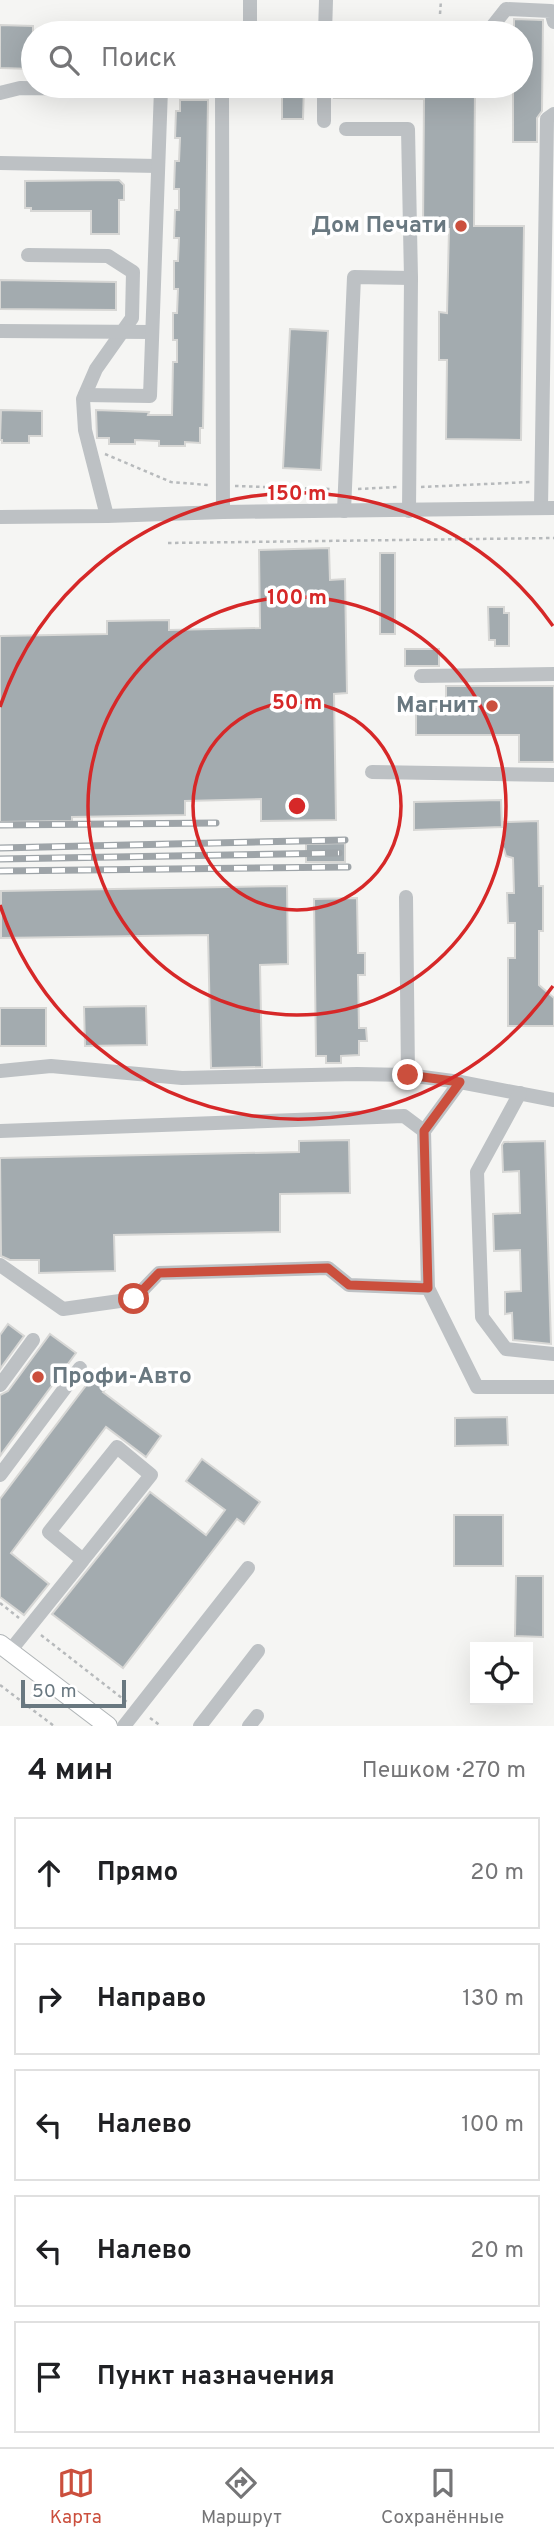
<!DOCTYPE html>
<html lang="ru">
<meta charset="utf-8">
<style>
:root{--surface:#fff;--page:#f2f2f2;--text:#202124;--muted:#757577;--line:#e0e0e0;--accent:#cb4f3d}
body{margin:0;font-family:Overpass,sans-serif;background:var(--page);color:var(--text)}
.controls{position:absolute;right:21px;bottom:21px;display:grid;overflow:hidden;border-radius:0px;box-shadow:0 7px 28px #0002}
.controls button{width:63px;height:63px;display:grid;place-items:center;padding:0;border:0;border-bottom:2px solid var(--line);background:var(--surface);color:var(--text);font:35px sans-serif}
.scale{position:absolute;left:21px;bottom:18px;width:105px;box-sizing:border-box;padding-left:7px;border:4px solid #697880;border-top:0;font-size:19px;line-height:24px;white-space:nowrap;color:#697880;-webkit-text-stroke:5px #fff;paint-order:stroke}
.stop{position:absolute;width:21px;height:21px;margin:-16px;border:5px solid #cb4f3d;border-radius:50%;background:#fff}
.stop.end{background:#cb4f3d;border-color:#fff;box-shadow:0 2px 7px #0008}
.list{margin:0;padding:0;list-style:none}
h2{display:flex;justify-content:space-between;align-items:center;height:91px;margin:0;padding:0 28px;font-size:30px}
h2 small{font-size:23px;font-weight:400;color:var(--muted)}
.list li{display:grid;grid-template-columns:46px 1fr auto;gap:21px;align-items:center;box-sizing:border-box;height:112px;margin:0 14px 14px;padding:0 14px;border:2px solid var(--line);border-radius:0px}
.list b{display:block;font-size:26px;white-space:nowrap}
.list em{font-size:23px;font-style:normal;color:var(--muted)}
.icon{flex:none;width:38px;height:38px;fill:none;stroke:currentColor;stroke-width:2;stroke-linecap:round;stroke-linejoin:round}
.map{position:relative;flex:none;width:554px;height:1726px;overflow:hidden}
.search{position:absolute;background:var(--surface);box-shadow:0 7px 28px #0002;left:21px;right:21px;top:21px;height:77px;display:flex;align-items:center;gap:18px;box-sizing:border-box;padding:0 24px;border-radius:38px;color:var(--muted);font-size:26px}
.sheet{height:721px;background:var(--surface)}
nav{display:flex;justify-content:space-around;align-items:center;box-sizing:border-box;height:98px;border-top:2px solid var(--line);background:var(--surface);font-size:19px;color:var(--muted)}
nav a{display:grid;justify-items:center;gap:4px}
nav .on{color:var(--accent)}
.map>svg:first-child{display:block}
</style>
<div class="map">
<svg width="554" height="1726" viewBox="0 0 554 1726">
<rect width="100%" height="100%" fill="#f5f5f3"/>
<g fill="#a3abaf" stroke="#d7d7d5" stroke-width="2">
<polygon points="514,19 543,20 542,111 537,118 537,142 513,142 513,86 521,86 521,33 514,33"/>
<polygon points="0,25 33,26 33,69 0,68"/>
<polygon points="282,86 304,86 303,119 282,119"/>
<polygon points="334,86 475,86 474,226 524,226 521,440 446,439 447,360 439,360 439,312 447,313 449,229 423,229 424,99 334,98"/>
<polygon points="180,100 208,100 203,428 200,428 200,443 185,442 185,446 159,446 159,441 135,440 135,444 109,444 109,438 97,438 96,410 149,412 148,415 172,415 173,362 177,362 177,340 173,340 173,313 177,313 178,289 174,289 174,261 178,261 179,238 174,238 175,210 179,210 179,189 174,189 175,161 179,161 180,138 175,138 176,111 180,111"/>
<polygon points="119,180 124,185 124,200 119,200 119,234 91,234 91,211 31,211 31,208 25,208 25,181"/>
<polygon points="0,280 116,282 116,310 0,309"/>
<polygon points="290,329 328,331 321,470 283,468"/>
<polygon points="1,410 42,411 42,436 29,436 29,443 2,443 2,440 0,440"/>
<polygon points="329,548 330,580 345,579 347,693 334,694 336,820 261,821 261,799 185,801 185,815 72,817 72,821 0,822 0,636 107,634 107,621 169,620 169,630 260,628 259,550"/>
<rect x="380" y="553" width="15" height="81"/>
<polygon points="488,607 504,607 504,613 509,613 509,646 495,646 495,640 489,640"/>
<rect x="405" y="649" width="34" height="17"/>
<polygon points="446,686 554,686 554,762 519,762 519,735 416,735 416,707 446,707"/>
<polygon points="501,800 502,827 414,830 414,802"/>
<polygon points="538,821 539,886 543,886 543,931 539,931 539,985 554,998 554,1026 508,1026 508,958 515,958 515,923 508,923 507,893 514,893 513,858 506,856 504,849 501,846 504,842 504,822"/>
<polygon points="345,843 345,862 306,862 306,844"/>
<polygon points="287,886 288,964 260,965 262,1067 211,1068 208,935 1,938 1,891"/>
<polygon points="357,898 358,953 365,953 365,975 358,975 359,1028 366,1028 367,1041 359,1041 359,1055 341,1056 341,1063 326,1063 326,1056 316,1056 314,899"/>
<polygon points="146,1006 147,1045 85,1046 84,1007"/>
<rect x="0" y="1008" width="46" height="38"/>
<polygon points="349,1140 350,1193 280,1194 280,1232 114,1235 115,1271 39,1273 39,1260 10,1260 1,1256 0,1158 299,1152 299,1141"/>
<polygon points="545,1141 551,1344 513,1340 512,1313 505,1314 505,1292 521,1291 520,1250 494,1251 493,1214 520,1213 519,1171 503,1172 502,1145 504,1142"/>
<polygon points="8,1324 24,1336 0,1369 0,1335"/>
<polygon points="50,1334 76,1353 0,1456 0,1395 8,1391"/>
<polygon points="94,1375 108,1386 103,1392 161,1436 146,1457 106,1427 11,1553 49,1584 24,1615 0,1597 0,1499"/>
<polygon points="507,1417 508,1445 455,1446 455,1418"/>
<polygon points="202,1459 260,1502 244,1524 237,1519 123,1668 52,1614 150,1492 206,1535 225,1510 186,1481"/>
<rect x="454" y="1515" width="49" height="51"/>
<polygon points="516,1576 543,1576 543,1637 515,1636"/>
</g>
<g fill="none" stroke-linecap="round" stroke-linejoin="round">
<g stroke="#afb4b6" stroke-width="20">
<polyline id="major" points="0,1644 108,1726"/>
</g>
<g stroke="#b7babc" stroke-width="2.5" stroke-dasharray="3.5 3.5" stroke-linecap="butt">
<polyline points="440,14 441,0"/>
<polyline points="105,454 171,482 208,485"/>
<polyline points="235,486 330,489"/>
<polyline points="421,487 530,482"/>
<polyline points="358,489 397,487"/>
<polyline points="168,543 554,538"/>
<polyline points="0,1603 19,1618"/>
<polyline points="41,1635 127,1702"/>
<polyline points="0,1685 54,1726"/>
<polyline points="150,1718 161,1726"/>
</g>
<g stroke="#bdc1c4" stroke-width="14">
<polyline points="250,33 250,0"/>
<polyline points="325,33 326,0"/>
<polyline points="357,33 363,28 491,28 506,9 551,11 554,22"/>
<polyline points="222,90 223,512"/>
<polyline points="0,93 20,88 249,91 249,86"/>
<polyline points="324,121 324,86"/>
<polyline points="346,129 408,129 411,278 409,511"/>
<polyline points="0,163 158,166"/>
<polyline points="28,255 108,256 133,272 132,318 96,369 83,399 85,430 107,516"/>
<polyline points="0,331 152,332"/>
<polyline points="85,395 150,396 161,89"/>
<polyline points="541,508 547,119 554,114"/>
<polyline points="344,511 354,277 411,278"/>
<polyline points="0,517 107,516 223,512 554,508"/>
<polyline points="421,676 554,674"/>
<polyline points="372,772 554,775"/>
<polyline points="406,897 408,1075"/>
<polyline points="0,1071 51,1066 182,1078 357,1074 408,1075 460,1082 554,1100"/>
<polyline points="520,1093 477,1172 482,1317 506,1349 554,1354"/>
<polyline points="0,1131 404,1116 424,1131"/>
<polyline points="0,1265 63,1309 134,1299 159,1273 328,1268 349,1285 428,1288 424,1131 460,1082"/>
<polyline points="428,1288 477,1387 554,1387"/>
<polyline points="0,1385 33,1340"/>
<polyline points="0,1475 80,1368"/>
<polyline points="10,1651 83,1560 49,1532 117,1447 151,1475 83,1560"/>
<polyline points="124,1726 248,1568"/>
<polyline points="200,1726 258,1651"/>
<polyline points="249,1726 257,1716"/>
</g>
<use href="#major" stroke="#fff" stroke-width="18"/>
<g stroke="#9ea4a8" stroke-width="7">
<g id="rail">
<polyline points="0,825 216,823"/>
<polyline points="0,848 345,840"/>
<polyline points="0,859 339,853"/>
<polyline points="0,871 348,867"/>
</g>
</g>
<use href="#rail" stroke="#fff" stroke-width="4.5" stroke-dasharray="13" stroke-linecap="butt"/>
</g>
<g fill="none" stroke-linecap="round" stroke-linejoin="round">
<polyline stroke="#cb4f3d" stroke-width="9" points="134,1299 159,1273 328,1268 349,1285 428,1288 424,1131 460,1082 408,1075"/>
</g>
<g fill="none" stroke="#d62828" stroke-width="3.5">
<circle cx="297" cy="806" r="104"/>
<circle cx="297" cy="806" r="209"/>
<path d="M553 986A313 313 0 0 1 0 905M0 707A313 313 0 0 1 553 626"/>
</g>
<g fill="#cb4f3d" stroke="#fff" stroke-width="2.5">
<circle cx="461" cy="226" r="7"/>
<circle cx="492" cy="706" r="7"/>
<circle cx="38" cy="1377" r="7"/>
</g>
<g text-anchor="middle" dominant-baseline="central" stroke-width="7" stroke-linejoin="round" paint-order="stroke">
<g font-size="23" font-weight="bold" fill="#697880" stroke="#fff" text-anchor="end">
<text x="447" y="226">Дом Печати</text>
<text x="478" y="706">Магнит</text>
<text x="52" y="1377" text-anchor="start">Профи-Авто</text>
</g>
</g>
<circle cx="297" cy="806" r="10" fill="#d62828" stroke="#fff" stroke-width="3.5"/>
<g font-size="21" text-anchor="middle" font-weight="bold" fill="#d62828" stroke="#fff" stroke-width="7" stroke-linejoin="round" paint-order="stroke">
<text x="297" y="500">150 m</text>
<text x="297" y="604">100 m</text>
<text x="297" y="709">50 m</text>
</g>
</svg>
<div class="controls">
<button><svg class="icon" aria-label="locate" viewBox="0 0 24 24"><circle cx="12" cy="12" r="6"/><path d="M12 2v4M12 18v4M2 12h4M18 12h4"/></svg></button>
</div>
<div class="scale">50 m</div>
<div class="stop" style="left:134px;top:1299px"></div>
<div class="stop end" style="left:408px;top:1075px"></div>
<div class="search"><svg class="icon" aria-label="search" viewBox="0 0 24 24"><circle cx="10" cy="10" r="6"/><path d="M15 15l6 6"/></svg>Поиск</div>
</div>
<section class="sheet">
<h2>4 мин<small>Пешком · 270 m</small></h2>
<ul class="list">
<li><svg class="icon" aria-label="ahead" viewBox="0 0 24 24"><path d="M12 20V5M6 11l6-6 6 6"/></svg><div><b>Прямо</b></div><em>20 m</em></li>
<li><svg class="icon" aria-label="right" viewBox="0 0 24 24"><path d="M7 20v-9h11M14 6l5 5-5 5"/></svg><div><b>Направо</b></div><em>130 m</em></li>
<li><svg class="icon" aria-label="left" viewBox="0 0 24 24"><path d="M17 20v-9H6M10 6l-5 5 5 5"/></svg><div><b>Налево</b></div><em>100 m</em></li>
<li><svg class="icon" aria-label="left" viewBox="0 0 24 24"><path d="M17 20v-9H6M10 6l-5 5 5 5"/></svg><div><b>Налево</b></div><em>20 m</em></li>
<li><svg class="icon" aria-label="arrive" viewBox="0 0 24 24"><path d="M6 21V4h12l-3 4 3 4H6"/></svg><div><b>Пункт назначения</b></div></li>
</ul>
</section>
<nav>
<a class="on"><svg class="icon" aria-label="map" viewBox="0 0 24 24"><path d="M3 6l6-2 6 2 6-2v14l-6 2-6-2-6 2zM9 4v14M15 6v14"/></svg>Карта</a>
<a><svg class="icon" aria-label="directions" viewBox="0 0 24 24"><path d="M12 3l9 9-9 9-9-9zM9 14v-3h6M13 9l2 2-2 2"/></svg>Маршрут</a>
<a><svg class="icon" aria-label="saved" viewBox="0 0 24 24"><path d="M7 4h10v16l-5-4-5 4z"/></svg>Сохранённые</a>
</nav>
